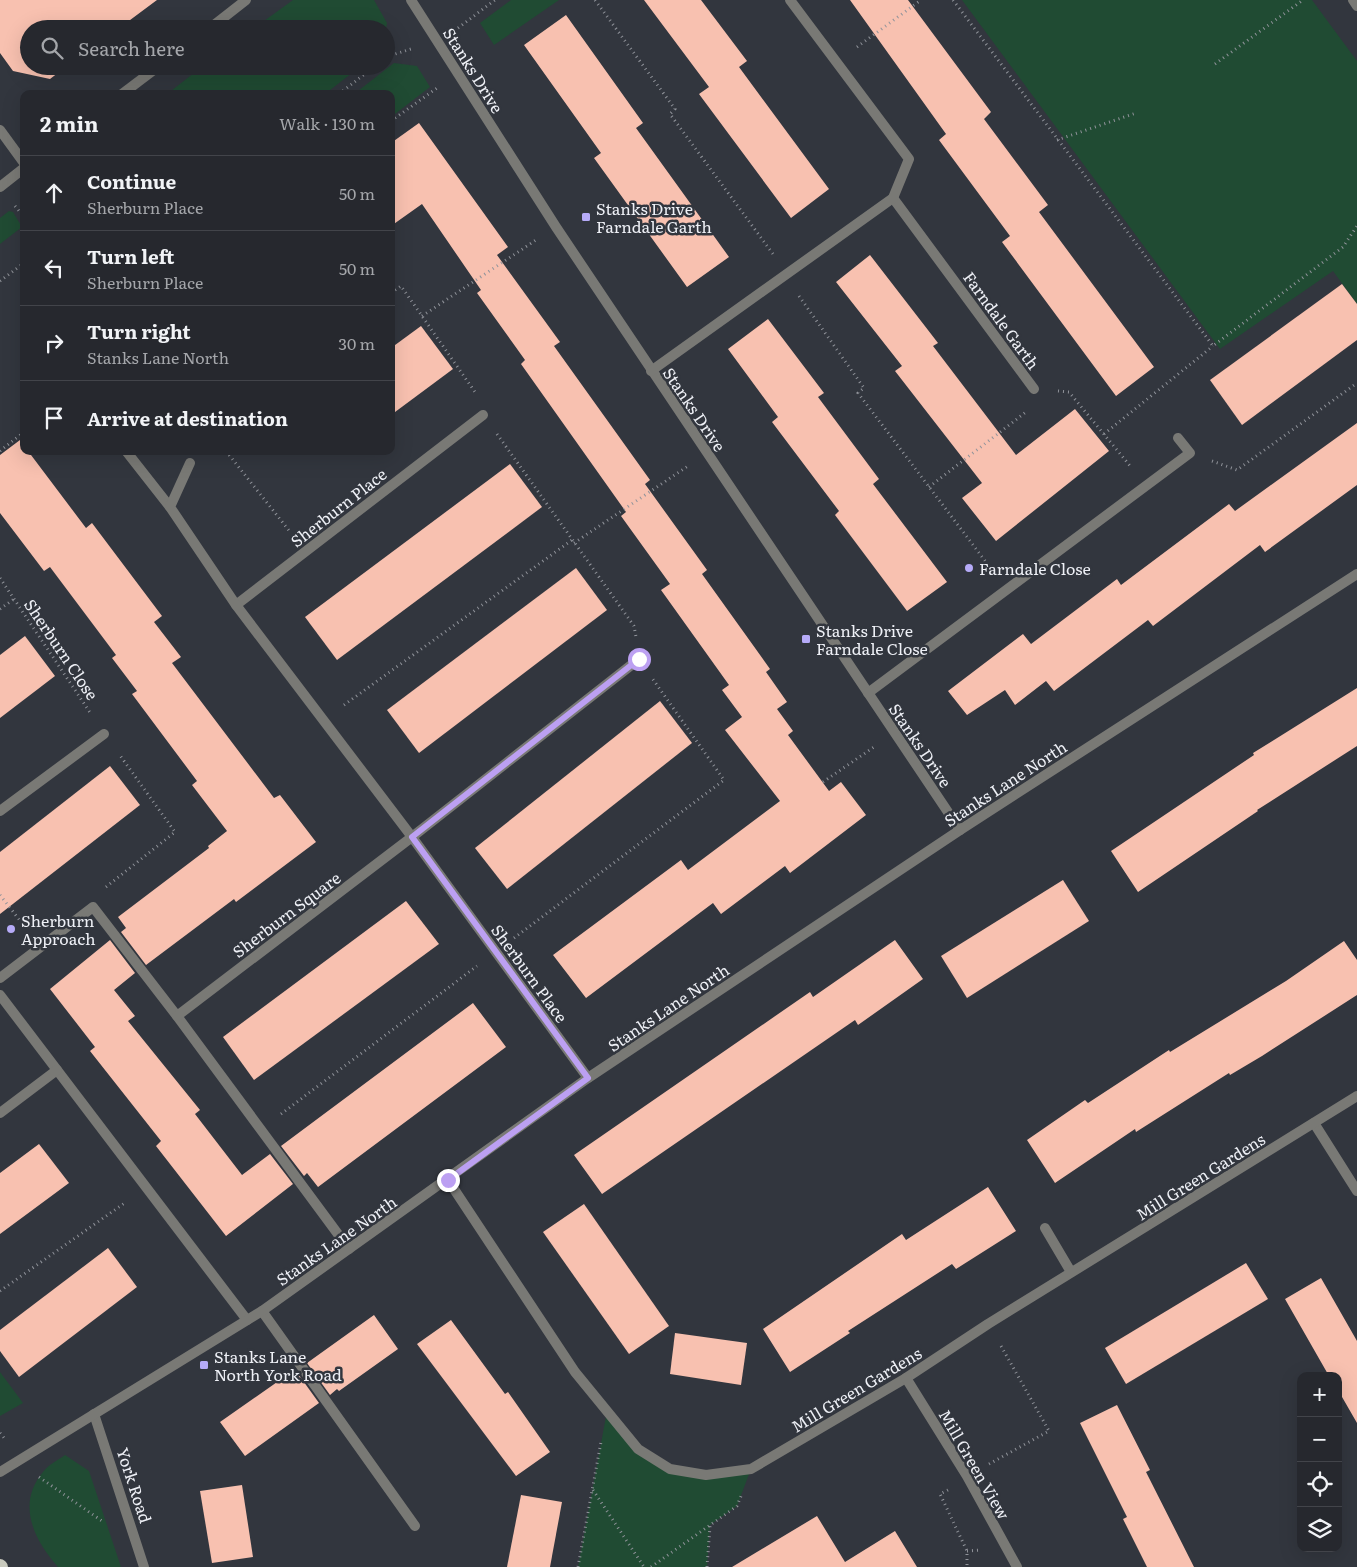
<!DOCTYPE html>
<meta charset="utf-8">
<style>
:root{--surface:#26282e;--page:#2e3036;--text:#f1f3f6;--muted:#a4a6aa;--line:#42444a}
body{margin:0;font-family:Literata,serif;background:var(--page);color:var(--text)}
.controls{position:absolute;right:15px;bottom:15px;display:grid;overflow:hidden;border-radius:10px;box-shadow:0 5px 20px #0002}
.controls button{width:45px;height:45px;display:grid;place-items:center;padding:0;border:0;border-bottom:1px solid var(--line);background:var(--surface);color:var(--text);font:25px sans-serif}
.stop{position:absolute;width:15px;height:15px;margin:-11px;border:4px solid #bca0f2;border-radius:50%;background:#fff}
.stop.end{background:#bca0f2;border-color:#fff;box-shadow:0 1px 5px #0008}
.list{margin:0;padding:0;list-style:none}
h2{display:flex;justify-content:space-between;align-items:center;height:65px;margin:0;padding:0 20px;font-size:21px}
h2 small{font-size:16px;font-weight:400;color:var(--muted)}
.list li{display:grid;grid-template-columns:32px 1fr auto;gap:15px;align-items:center;box-sizing:border-box;height:75px;padding:0 20px;border-top:1px solid var(--line)}
.list b{display:block;font-size:19px;white-space:nowrap}
.list p{margin:0;font-size:16px;white-space:nowrap;color:var(--muted)}
.list em{font-size:16px;font-style:normal;color:var(--muted)}
.icon{flex:none;width:28px;height:28px;fill:none;stroke:currentColor;stroke-width:2;stroke-linecap:round;stroke-linejoin:round}
.map{position:relative;flex:none;width:1357px;height:1567px;overflow:hidden}
.search{position:absolute;background:var(--surface);box-shadow:0 5px 20px #0002;left:20px;top:20px;width:375px;height:55px;display:flex;align-items:center;gap:12px;box-sizing:border-box;padding:0 18px;border-radius:28px;color:var(--muted);font-size:19px}
.panel{position:absolute;background:var(--surface);box-shadow:0 5px 20px #0002;left:20px;top:90px;width:375px;height:365px;border-radius:10px}
.map>svg:first-child{display:block}
</style>
<div class="map">
<svg width="1357" height="1567" viewBox="0 0 1357 1567">
<rect width="100%" height="100%" fill="#32363e"/>
<g fill="#204b33">
<polygon points="293,0 374,0 387,23 386,29 253,29"/>
<polygon points="511,0 559,0 494,45 480,23"/>
<polygon points="962,0 1312,0 1357,61 1357,304 1333,271 1220,349"/>
<polygon points="394,63 417,66 430,87 391,117 391,94 354,94"/>
<polygon points="203,66 361,66 325,94 167,94"/>
<polygon points="9,211 13,212 22,227 0,244 0,218"/>
<polygon points="0,1372 23,1403 0,1416"/>
<polygon points="607,1411 638,1449 670,1469 706,1475 751,1469 737,1506 710,1525 707,1567 578,1567"/>
<path d="M65,1455l24,16 32,96h-63c-24,-27 -42,-63 -15,-95 5,-7 15,-12 22,-17z"/>
</g>
<g fill="#f8c1b0">
<polygon points="0,0 157,0 118,29 29,29 29,66 67,66 50,79 13,71 0,53"/>
<polygon points="644,0 701,0 747,61 739,67 829,189 791,218 699,94 709,87"/>
<polygon points="850,0 908,0 991,112 984,119 1048,205 1039,212 1154,367 1116,396 1002,242 1010,236 939,140 946,134"/>
<polygon points="566,15 643,123 636,128 729,257 687,287 594,158 601,153 524,45"/>
<polygon points="419,123 508,247 497,255 560,342 554,346 650,480 645,484 707,570 702,574 770,669 766,672 787,702 777,709 793,731 788,735 829,791 841,782 866,815 790,873 785,866 721,914 713,903 586,998 553,955 681,860 688,870 780,801 725,730 742,717 722,690 729,685 661,590 670,584 621,516 626,512 521,364 525,360 477,293 481,290 422,204 391,226 391,143"/>
<polygon points="870,255 938,343 933,346 1016,455 1075,409 1109,451 996,541 962,498 982,483 895,371 902,366 836,282"/>
<polygon points="1342,284 1357,304 1357,340 1242,425 1210,380"/>
<polygon points="768,319 824,393 818,397 879,479 873,484 947,582 907,611 835,515 839,511 772,422 778,417 728,349"/>
<polygon points="421,326 453,369 391,415 391,348"/>
<polygon points="1357,423 1357,485 1265,552 1260,545 1153,626 1148,620 1054,691 1046,681 1015,705 1005,690 967,715 948,691 1023,634 1031,644 1117,579 1121,585 1229,504 1235,511"/>
<polygon points="20,440 24,445 24,451 28,451 86,528 92,523 162,616 154,622 181,657 172,663 274,798 280,795 316,842 236,902 234,899 146,965 121,932 126,928 118,917 209,848 208,846 227,831 192,785 197,781 132,694 137,691 112,658 116,655 50,567 44,571 0,513 0,455"/>
<polygon points="510,464 542,507 337,660 305,617"/>
<polygon points="576,568 607,610 419,753 387,710"/>
<polygon points="25,636 55,676 0,718 0,655"/>
<polygon points="1357,688 1357,746 1257,810 1258,811 1138,892 1111,851 1254,755 1253,753"/>
<polygon points="660,701 692,743 507,889 475,848"/>
<polygon points="110,766 140,805 0,914 0,852"/>
<polygon points="1063,880 1089,921 967,998 941,956"/>
<polygon points="406,901 439,944 254,1080 223,1037"/>
<polygon points="110,940 135,973 114,990 135,1016 128,1021 200,1110 195,1114 242,1175 270,1154 293,1184 226,1236 156,1146 161,1141 90,1051 95,1047 50,989"/>
<polygon points="895,940 923,979 858,1025 855,1020 602,1194 574,1155 810,992 813,997"/>
<polygon points="1344,941 1357,960 1357,995 1262,1056 1230,1075 1229,1073 1136,1132 1135,1129 1055,1183 1027,1140 1085,1100 1088,1103 1169,1050 1170,1052 1286,981"/>
<polygon points="473,1003 506,1047 318,1187 307,1173 304,1176 281,1146"/>
<polygon points="39,1144 69,1183 0,1234 0,1173"/>
<polygon points="988,1187 1016,1231 956,1269 952,1264 848,1331 850,1333 790,1372 763,1329 902,1234 906,1240"/>
<polygon points="584,1204 669,1326 629,1354 543,1232"/>
<polygon points="108,1248 137,1287 19,1377 0,1351 0,1330"/>
<polygon points="1246,1263 1268,1299 1126,1384 1105,1348"/>
<polygon points="1321,1278 1357,1341 1357,1423 1338,1390 1338,1376 1329,1376 1285,1299"/>
<polygon points="374,1315 398,1349 339,1391 337,1389 330,1395 307,1363"/>
<polygon points="451,1320 505,1394 508,1392 550,1452 516,1476 417,1344"/>
<polygon points="675,1333 747,1343 741,1385 670,1374"/>
<polygon points="296,1371 319,1403 245,1456 220,1422 280,1380 281,1382"/>
<polygon points="1117,1405 1150,1470 1146,1472 1194,1567 1147,1567 1123,1519 1127,1517 1080,1423"/>
<polygon points="242,1485 253,1557 212,1563 200,1491"/>
<polygon points="521,1495 562,1502 550,1567 507,1567"/>
<polygon points="817,1516 845,1562 895,1531 917,1567 732,1567"/>
</g>
<g fill="none" stroke-linecap="round" stroke-linejoin="round">
<g stroke="#90939a" stroke-width="3" stroke-dasharray="1 4" stroke-linecap="butt">
<polyline points="595,0 675,109 670,114 773,254"/>
<polyline points="953,0 1213,346 1343,247 1357,226"/>
<polyline points="458,28 495,0"/>
<polyline points="857,47 921,0"/>
<polyline points="386,57 414,48"/>
<polyline points="1215,64 1303,0"/>
<polyline points="339,94 375,66"/>
<polyline points="391,121 437,88"/>
<polyline points="1057,140 1136,113"/>
<polyline points="15,206 24,217"/>
<polyline points="0,281 24,263"/>
<polyline points="391,293 401,286 475,392"/>
<polyline points="799,296 864,388 858,393 992,570"/>
<polyline points="422,316 536,240"/>
<polyline points="1058,391 1069,392 1131,467"/>
<polyline points="497,434 634,626 636,637"/>
<polyline points="1104,434 1213,346"/>
<polyline points="0,451 24,432"/>
<polyline points="226,451 291,533"/>
<polyline points="1212,461 1237,470 1357,383"/>
<polyline points="929,487 1026,412"/>
<polyline points="574,543 688,466"/>
<polyline points="0,578 91,714"/>
<polyline points="0,609 14,599"/>
<polyline points="344,705 572,540"/>
<polyline points="823,782 874,747"/>
<polyline points="106,887 175,832 119,754"/>
<polyline points="0,895 25,927"/>
<polyline points="514,938 724,780 652,678"/>
<polyline points="281,1114 477,966"/>
<polyline points="0,1291 126,1202"/>
<polyline points="0,1433 5,1439"/>
<polyline points="989,1464 1049,1431 1001,1346"/>
<polyline points="39,1477 102,1521"/>
<polyline points="593,1490 644,1567"/>
<polyline points="948,1490 940,1494 967,1551 967,1567"/>
<polyline points="967,1551 981,1550"/>
<polyline points="578,1567 601,1442"/>
<polyline points="651,1567 737,1506 741,1496"/>
<polyline points="707,1567 710,1526"/>
</g>
<g stroke="#797975" stroke-width="10">
<polyline points="893,198 1034,389"/>
<polyline points="236,605 483,415"/>
<polyline points="0,811 104,734"/>
<polyline points="412,837 639,659"/>
<polyline points="1045,1228 1071,1272"/>
<polyline points="262,1311 415,1526"/>
</g>
<g stroke="#797975" stroke-width="10">
<polyline points="126,451 170,507"/>
<polyline points="0,978 93,907 177,1016 349,1249"/>
</g>
<g stroke="#797975" stroke-width="10">
<polyline points="411,0 556,227 960,830"/>
<polyline points="1353,0 1357,6"/>
<polyline points="209,29 246,0"/>
<polyline points="122,94 159,66"/>
<polyline points="0,130 24,163"/>
<polyline points="0,187 24,168"/>
<polyline points="651,371 893,198 909,159 790,0"/>
<polyline points="190,463 170,507 236,605 412,837 588,1078"/>
<polyline points="868,693 1190,453 1178,438"/>
<polyline points="0,995 247,1320"/>
<polyline points="177,1016 412,837"/>
<polyline points="0,1113 57,1070"/>
<polyline points="1314,1123 1357,1191"/>
<polyline points="448,1180 575,1372 638,1449 670,1469 706,1475 751,1469 906,1378 988,1324 1357,1096"/>
<polyline points="906,1378 967,1476 1017,1567"/>
<polyline points="94,1414 144,1567"/>
<polyline points="0,1472 262,1311 588,1078 960,830 1357,574"/>
</g>
<polyline stroke="#c9cabe" stroke-width="14" points="0,1566 1,1567"/>
</g>
<g fill="none" stroke-linecap="round" stroke-linejoin="round">
<polyline stroke="#bca0f2" stroke-width="6" points="448,1180 588,1078 412,837 639,659"/>
</g>
<g fill="#b6abf8" stroke="#32363e" stroke-width="2">
<rect x="581" y="212" width="10" height="10" rx="2.5"/>
<circle cx="969" cy="568" r="5"/>
<rect x="801" y="634" width="10" height="10" rx="2.5"/>
<circle cx="11" cy="929" r="5"/>
<rect x="199" y="1360" width="10" height="10" rx="2.5"/>
</g>
<g text-anchor="middle" dominant-baseline="central" stroke-width="5" stroke-linejoin="round" paint-order="stroke">
<g font-size="16" fill="#eef0f6" stroke="#32363e">
<text transform="translate(474 70) rotate(58)">Stanks Drive</text>
<text transform="translate(1002 320) rotate(54)">Farndale Garth</text>
<text transform="translate(695 409) rotate(56)">Stanks Drive</text>
<text transform="translate(338 507) rotate(-38)">Sherburn Place</text>
<text transform="translate(62 649) rotate(56)">Sherburn Close</text>
<text transform="translate(921 745) rotate(56)">Stanks Drive</text>
<text transform="translate(1005 783) rotate(-33)">Stanks Lane North</text>
<text transform="translate(286 914) rotate(-37)">Sherburn Square</text>
<text transform="translate(530 973) rotate(54)">Sherburn Place</text>
<text transform="translate(668 1007) rotate(-34)">Stanks Lane North</text>
<text transform="translate(1200 1176) rotate(-32)">Mill Green Gardens</text>
<text transform="translate(336 1240) rotate(-35)">Stanks Lane North</text>
<text transform="translate(856 1389) rotate(-31)">Mill Green Gardens</text>
<text transform="translate(975 1464) rotate(60)">Mill Green View</text>
<text transform="translate(135 1485) rotate(72)">York Road</text>
</g>
<g font-size="16" fill="#eef0f6" stroke="#32363e" text-anchor="start">
<text x="596" y="208">Stanks Drive<tspan x="596" dy="18">Farndale Garth</tspan></text>
<text x="979" y="568">Farndale Close</text>
<text x="816" y="630">Stanks Drive<tspan x="816" dy="18">Farndale Close</tspan></text>
<text x="21" y="920">Sherburn<tspan x="21" dy="18">Approach</tspan></text>
<text x="214" y="1356">Stanks Lane<tspan x="214" dy="18">North York Road</tspan></text>
</g>
</g>
</svg>
<div class="controls">
<button>+</button>
<button>−</button>
<button><svg class="icon" aria-label="locate" viewBox="0 0 24 24"><circle cx="12" cy="12" r="6"/><path d="M12 2v4M12 18v4M2 12h4M18 12h4"/></svg></button>
<button><svg class="icon" aria-label="layers" viewBox="0 0 24 24"><path d="M12 4l9 5-9 5-9-5zM3 14l9 5 9-5"/></svg></button>
</div>
<div class="stop" style="left:639px;top:659px"></div>
<div class="stop end" style="left:448px;top:1180px"></div>
<div class="search"><svg class="icon" aria-label="search" viewBox="0 0 24 24"><circle cx="10" cy="10" r="6"/><path d="M15 15l6 6"/></svg>Search here</div>
<section class="panel">
<h2>2 min<small>Walk · 130 m</small></h2>
<ul class="list">
<li><svg class="icon" aria-label="ahead" viewBox="0 0 24 24"><path d="M12 20V5M6 11l6-6 6 6"/></svg><div><b>Continue</b><p>Sherburn Place</p></div><em>50 m</em></li>
<li><svg class="icon" aria-label="left" viewBox="0 0 24 24"><path d="M17 20v-9H6M10 6l-5 5 5 5"/></svg><div><b>Turn left</b><p>Sherburn Place</p></div><em>50 m</em></li>
<li><svg class="icon" aria-label="right" viewBox="0 0 24 24"><path d="M7 20v-9h11M14 6l5 5-5 5"/></svg><div><b>Turn right</b><p>Stanks Lane North</p></div><em>30 m</em></li>
<li><svg class="icon" aria-label="arrive" viewBox="0 0 24 24"><path d="M6 21V4h12l-3 4 3 4H6"/></svg><div><b>Arrive at destination</b></div></li>
</ul>
</section>
</div>
